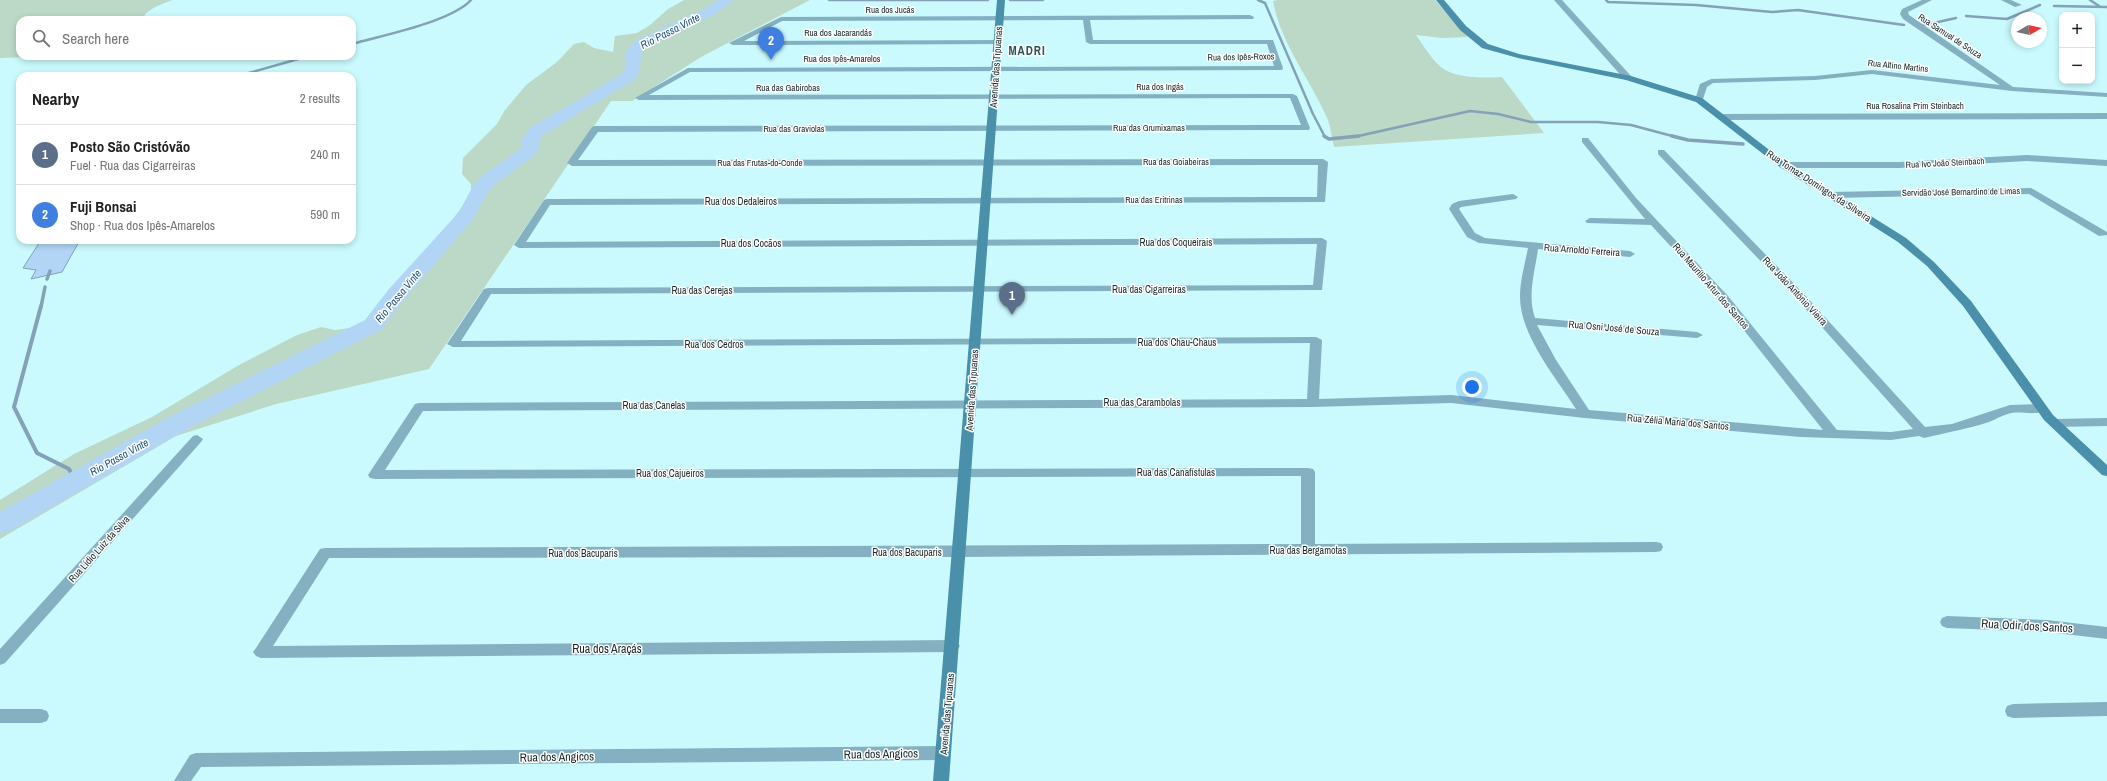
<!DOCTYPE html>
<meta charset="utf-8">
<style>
:root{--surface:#fff;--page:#f6f6f6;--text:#222;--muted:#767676;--line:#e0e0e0;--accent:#0b8043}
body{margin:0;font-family:"Archivo Narrow",sans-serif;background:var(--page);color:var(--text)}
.controls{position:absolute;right:12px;top:12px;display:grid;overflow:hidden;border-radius:8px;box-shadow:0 2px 6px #0003}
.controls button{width:36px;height:36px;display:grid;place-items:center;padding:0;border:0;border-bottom:1px solid var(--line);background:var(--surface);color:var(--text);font:20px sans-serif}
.compass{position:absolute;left:2011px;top:12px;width:36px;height:36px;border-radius:50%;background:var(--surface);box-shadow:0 2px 6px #0003;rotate:81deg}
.you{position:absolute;left:1472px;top:387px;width:14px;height:14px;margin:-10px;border:3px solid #fff;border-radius:50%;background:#1a73e8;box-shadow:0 0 0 6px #1a73e833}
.badge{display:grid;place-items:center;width:26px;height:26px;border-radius:50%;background:var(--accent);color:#fff;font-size:13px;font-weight:700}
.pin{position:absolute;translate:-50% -33px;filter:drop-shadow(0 1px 2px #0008)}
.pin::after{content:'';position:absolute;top:21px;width:14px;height:12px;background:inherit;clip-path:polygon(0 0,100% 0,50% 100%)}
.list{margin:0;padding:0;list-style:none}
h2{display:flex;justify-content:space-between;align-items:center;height:52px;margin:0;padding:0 16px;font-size:17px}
h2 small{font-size:13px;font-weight:400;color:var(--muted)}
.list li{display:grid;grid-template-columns:26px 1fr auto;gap:12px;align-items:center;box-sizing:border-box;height:60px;padding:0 16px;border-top:1px solid var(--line)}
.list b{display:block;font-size:15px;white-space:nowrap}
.list p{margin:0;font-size:13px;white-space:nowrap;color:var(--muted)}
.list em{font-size:13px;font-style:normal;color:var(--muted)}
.icon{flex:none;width:22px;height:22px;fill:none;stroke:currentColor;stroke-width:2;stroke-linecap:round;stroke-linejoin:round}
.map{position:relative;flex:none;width:2107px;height:781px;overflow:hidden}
.search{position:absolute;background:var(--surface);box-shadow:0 2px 6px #0003;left:16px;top:16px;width:340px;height:44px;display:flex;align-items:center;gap:10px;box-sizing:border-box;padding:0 14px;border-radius:12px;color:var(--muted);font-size:15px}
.panel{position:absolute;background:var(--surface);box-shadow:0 2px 6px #0003;left:16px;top:72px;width:340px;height:172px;border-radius:12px}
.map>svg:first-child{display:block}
</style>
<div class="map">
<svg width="2107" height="781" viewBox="0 0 2107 781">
<rect width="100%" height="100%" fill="#cafafd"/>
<g fill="#bcd8c6">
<polygon points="0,0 172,0 155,7 146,13 143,18 145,20 20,20 20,56 56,56 0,58"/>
<polygon points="684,0 810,0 701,57 632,101 611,101 429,369 276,404 176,436 0,539 0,500 74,454 152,417 239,365 297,335 321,327 335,330 373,325 471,195 471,184 462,174 463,158 497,124 505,110 526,85 557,62 574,44 584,42 594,48 613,52 615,36 637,33 650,25 668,9"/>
<path d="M1278,0h157l33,37 -26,1 -26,-3c7,10 16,25 25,32 14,12 45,11 61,10l42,56 -210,14c-2,-8 -3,-18 -6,-27 -17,-40 -47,-75 -55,-119z"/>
</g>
<polygon fill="#b3d5f5" stroke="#84a1b8" points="41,240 80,240 62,272 31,279 36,270 23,268"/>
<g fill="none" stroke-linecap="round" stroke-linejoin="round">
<g stroke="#84a1b8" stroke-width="2.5">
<polyline points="726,0 729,0"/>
<polyline points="829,0 988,0"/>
<polyline points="1010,0 1043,0"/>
<polyline points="1258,0 1265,3 1313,114 1325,137"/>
<polyline points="1606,0 1608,2 1696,5 1772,12 1798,10 1904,25"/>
<polyline points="2090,0 2099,6"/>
<polyline points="2054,6 2107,7"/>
<polyline points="1966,16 2007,19 2040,5"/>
<polyline points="1920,26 1956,18"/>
<path d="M352,44c31,-9 99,-22 119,-44"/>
<polyline points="238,76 309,56"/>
<polyline points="1354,137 1470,111 1498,114 1531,122 1598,122 1631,125 1676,137"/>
</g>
<g stroke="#84a1b8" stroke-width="3.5">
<polyline points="1324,136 1329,139 1359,136"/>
<polyline points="1672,136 1688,140 1743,144"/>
<polyline points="47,279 50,271"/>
<polyline points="41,307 45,287"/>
</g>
<polyline stroke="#84a1b8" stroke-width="4" points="41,306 14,407 37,453 69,469 74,479 68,487"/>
<path fill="#b3d5f5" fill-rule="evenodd" d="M718,0h16l-18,14 -71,33c-8,11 0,21 -11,33l-91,55c-5,6 -2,13 -7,19l-40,30 -8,8 -14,26 -69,81 -24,31 -192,98 -179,103 -10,3v-22l171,-96 194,-96 24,-31 70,-77 14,-26 9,-10 39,-28 1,-10 9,-11 91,-53 4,-8 -1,-13 10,-12 71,-33z"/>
<g fill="#84b0c1" fill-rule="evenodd">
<polygon points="1554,0 1562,0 1631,76 1631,80 1625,80"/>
<polygon points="1922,0 1932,0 1908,12 1909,15 2013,87 2107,93 2107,97 2012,91 1872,74 1815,80 1713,83 1707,87 1702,102 1695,100 1700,84 1711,79 1815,76 1872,70 2000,85 1903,19 1900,14 1902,9"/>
<polygon points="2001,0 2011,0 2022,5 2015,7"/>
<path d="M1250,15l4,2 -1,2 -163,1 3,20h180l10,28 -1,2 -592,2 -41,23 644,-1 4,2 13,32 -1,2 -711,2 -20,28 745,-1 5,3 -3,40 -775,3 -24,37 796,-4 5,3 -5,49 -831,4 -30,47 855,-4 6,3 -3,59 132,-4 125,14c-20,-31 -56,-74 -56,-112 0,-17 5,-33 8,-49l-49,-5 -12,-6 -18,-28 3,-5 7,-3 54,-7 5,3 -2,2 -55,8 -2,2 16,24 10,5 145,13 5,3 -5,3 -92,-8c-3,23 -11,46 -3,69l162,14 6,3 -6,3 -160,-13 19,35 33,50 234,20 -103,-130 -69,-75 -64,-2 -2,-2 5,-3 55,1 -63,-77v-4h6l48,60 92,98 109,134 54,2 22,-3 -118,-132 -137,-143v-4h6l139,143 122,134 27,-3 58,-19 31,-1 6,4c-6,9 -26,3 -35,5 -8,1 -15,6 -23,9 -21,7 -45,11 -65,16l-5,-2 -28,4 -90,-3 -216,-19 -134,-15 -138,4 -890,4 -38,59 923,-2 5,1 2,3v72l341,-2 5,1 2,4 -2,4 -5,1 -697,5 -630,1 -56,88 679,-6 5,2 3,4 -3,4 -5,2 -691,6 -5,-2 -3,-4 3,-4 64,-99 5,-1 976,-4v-68l-926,3 -5,-1 -2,-3 47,-71 4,-1 888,-4 3,-56 -857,4 -6,-3 37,-55 4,-1 825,-3 4,-41 -798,4 -5,-3 30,-45 3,-1 770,-2 1,-32 -746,1 -5,-3 25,-36 3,-1 706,-1 -11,-27 -651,2 -4,-2 53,-30 586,-2 -7,-22h-177l-4,-2 -3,-22 -301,1 -38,20 257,-1v4h-3l-265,1 -4,-2 52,-26z"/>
<polygon points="2107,113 2107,119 1723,120 1719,117 1723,114"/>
<polygon points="2027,155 2107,160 2107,166 2027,161 1899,168 1783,168 1778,165 1783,162 1899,162"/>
<polygon points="2031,188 2107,232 2107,235 2099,236 2029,194 1830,198 1825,195 1830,192"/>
<polygon points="2107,418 2107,426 2055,427 2049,423 2055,419"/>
<polygon points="197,435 203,439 201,442 5,663 0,665 0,649 193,436"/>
<polygon points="1947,616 2047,620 2107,627 2107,639 2047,632 1947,628 1942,626 1940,622 1942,618"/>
<polygon points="2107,702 2107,716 2013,718 2007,716 2005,711 2007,706 2013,704"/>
<polygon points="0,709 41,709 47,711 49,716 47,721 41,723 0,723"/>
<polygon points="943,746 949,748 951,753 949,758 943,760 201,767 191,781 174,781 190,755 196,753"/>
</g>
<g fill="#4a90aa" fill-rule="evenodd">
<polygon points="997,0 1005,0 949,781 933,781"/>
<polygon points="1436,0 1444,0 1466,26 1488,44 1519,54 1631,76 1702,98 1786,163 1906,238 1934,262 1971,301 2053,415 2107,465 2107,476 2102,475 2044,420 1963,306 1927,266 1898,242 1780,167 1696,102 1626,80 1518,58 1482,48 1460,30"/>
</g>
</g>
<g text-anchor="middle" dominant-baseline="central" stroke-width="3" stroke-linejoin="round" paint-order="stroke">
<g font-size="9" fill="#16282a" stroke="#fff">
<text x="890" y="10">Rua dos Jucás</text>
<text x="838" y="33">Rua dos Jacarandás</text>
<text transform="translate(1950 36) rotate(33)">Rua Samuel de Souza</text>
<text transform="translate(1241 57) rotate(-1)">Rua dos Ipês-Roxos</text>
<text x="842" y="59">Rua dos Ipês-Amarelos</text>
<text transform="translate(1898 66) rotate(6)">Rua Altino Martins</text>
<text x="1160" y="87">Rua dos Ingás</text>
<text x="788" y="88">Rua das Gabirobas</text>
<text x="1915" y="106">Rua Rosalina Prim Steinbach</text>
<text x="1149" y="128">Rua das Grumixamas</text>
<text x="794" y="129">Rua das Graviolas</text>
<text x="1176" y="162">Rua das Goiabeiras</text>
<text x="760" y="163">Rua das Frutas-do-Conde</text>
<text transform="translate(1945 163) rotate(-3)">Rua Ivo João Steinbach</text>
<text transform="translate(1961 192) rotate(-1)">Servidão José Bernardino de Limas</text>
<text x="1154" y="200">Rua das Eritrinas</text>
</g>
<g font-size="10" fill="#16282a" stroke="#fff">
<text transform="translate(996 67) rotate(-86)">Avenida das Tipuanas</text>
<text transform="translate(1819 186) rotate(33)">Rua Tomaz Domingos da Silveira</text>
<text x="741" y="201">Rua dos Dedaleiros</text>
<text x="1176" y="242">Rua dos Coqueirais</text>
<text x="751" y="243">Rua dos Cocãos</text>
<text transform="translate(1582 250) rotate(4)">Rua Arnoldo Ferreira</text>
<text transform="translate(1711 286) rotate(49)">Rua Maurílio Artur dos Santos</text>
<text x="1149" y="289">Rua das Cigarreiras</text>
<text x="702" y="290">Rua das Cerejas</text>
<text transform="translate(1795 291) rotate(47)">Rua João Antônio Vieira</text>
<text transform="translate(1614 328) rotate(5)">Rua Osni José de Souza</text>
<text x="1177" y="342">Rua dos Chau-Chaus</text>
<text x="714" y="344">Rua dos Cedros</text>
<text transform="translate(972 390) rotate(-86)">Avenida das Tipuanas</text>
<text x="1142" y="402">Rua das Carambolas</text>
<text x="654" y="405">Rua das Canelas</text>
<text transform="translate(1678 422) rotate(5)">Rua Zélia Maria dos Santos</text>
<text x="1176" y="472">Rua das Canafístulas</text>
<text x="670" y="473">Rua dos Cajueiros</text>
<text transform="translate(99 549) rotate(-48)">Rua Lídio Luiz da Silva</text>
<text x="1308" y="550">Rua das Bergamotas</text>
<text x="907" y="552">Rua dos Bacuparis</text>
<text x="583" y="553">Rua dos Bacuparis</text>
<text transform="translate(947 714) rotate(-85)">Avenida das Tipuanas</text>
</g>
<g font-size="11" font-style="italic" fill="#20537d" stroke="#fff">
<text transform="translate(670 31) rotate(-27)">Rio Passa Vinte</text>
<text transform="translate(398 296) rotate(-50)">Rio Passa Vinte</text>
<text transform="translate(119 457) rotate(-29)">Rio Passa Vinte</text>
</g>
<g font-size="12" font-weight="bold" letter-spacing="1" fill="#295458" stroke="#fff">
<text x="1027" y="51">MADRI</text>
</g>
<g font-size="12" fill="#16282a" stroke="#fff">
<text transform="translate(2027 626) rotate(3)">Rua Odir dos Santos</text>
<text x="607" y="649">Rua dos Araçás</text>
<text transform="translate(881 754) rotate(-1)">Rua dos Angicos</text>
<text transform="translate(557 757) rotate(-1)">Rua dos Angicos</text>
</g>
</g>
</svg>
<div class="controls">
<button>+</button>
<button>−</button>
</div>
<svg class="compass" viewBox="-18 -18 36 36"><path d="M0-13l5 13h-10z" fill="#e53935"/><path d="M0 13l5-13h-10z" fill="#767676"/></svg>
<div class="you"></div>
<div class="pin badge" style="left:1012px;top:315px;background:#5c6f8a">1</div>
<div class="pin badge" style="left:771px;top:60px;background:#3f7fe0">2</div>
<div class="search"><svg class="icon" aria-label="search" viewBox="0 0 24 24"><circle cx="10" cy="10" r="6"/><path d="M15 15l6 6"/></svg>Search here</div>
<section class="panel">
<h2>Nearby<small>2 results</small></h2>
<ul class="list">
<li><span class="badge" style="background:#5c6f8a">1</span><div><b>Posto São Cristóvão</b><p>Fuel · Rua das Cigarreiras</p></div><em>240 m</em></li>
<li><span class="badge" style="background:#3f7fe0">2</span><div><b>Fuji Bonsai</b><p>Shop · Rua dos Ipês-Amarelos</p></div><em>590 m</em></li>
</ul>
</section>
</div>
